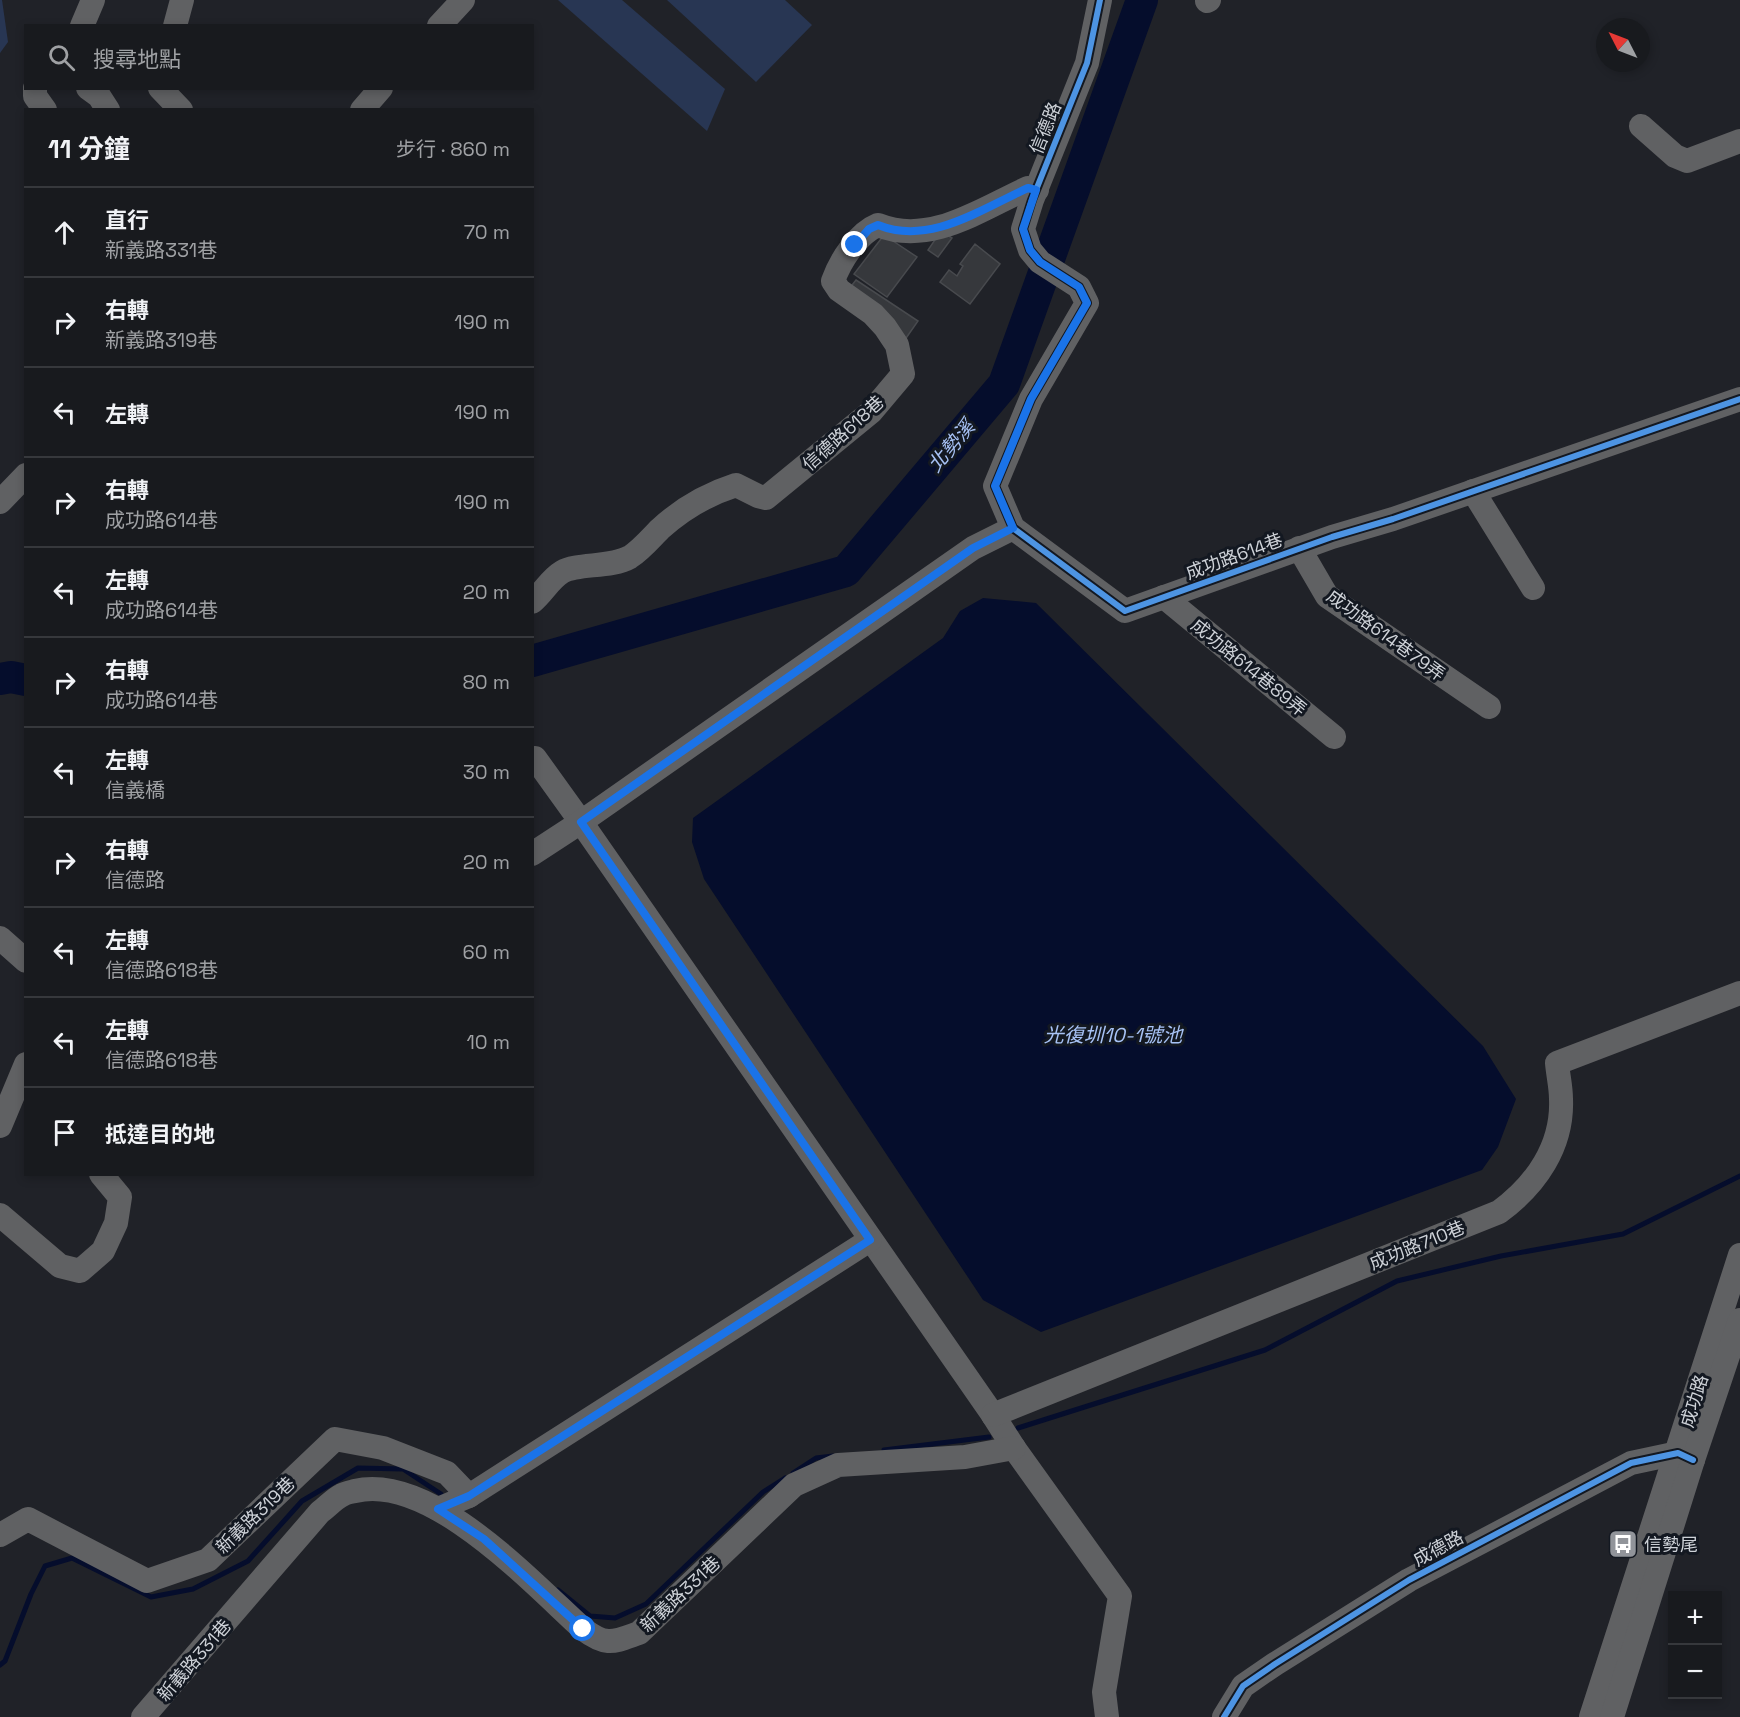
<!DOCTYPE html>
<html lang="zh-TW">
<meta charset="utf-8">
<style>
:root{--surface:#181a1e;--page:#25272b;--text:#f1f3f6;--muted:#9fa1a4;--line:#36383c}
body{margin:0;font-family:"Space Grotesk","Noto Sans TC",sans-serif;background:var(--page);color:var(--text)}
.controls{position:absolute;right:18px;bottom:18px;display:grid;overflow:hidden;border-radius:0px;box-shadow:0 3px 9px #0003}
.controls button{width:54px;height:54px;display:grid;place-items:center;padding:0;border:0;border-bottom:2px solid var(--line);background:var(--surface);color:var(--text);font:30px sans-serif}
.compass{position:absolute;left:1596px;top:18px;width:54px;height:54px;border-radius:50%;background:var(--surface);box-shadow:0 3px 9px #0003;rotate:312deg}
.stop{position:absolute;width:18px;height:18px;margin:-14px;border:4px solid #1a73e8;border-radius:50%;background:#fff}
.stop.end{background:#1a73e8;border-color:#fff;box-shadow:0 2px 6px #0008}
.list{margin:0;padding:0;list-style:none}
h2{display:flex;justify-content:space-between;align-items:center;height:78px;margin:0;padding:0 24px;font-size:26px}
h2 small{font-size:20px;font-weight:400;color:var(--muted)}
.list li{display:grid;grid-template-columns:39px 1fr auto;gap:18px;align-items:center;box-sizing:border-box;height:90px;padding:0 24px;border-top:2px solid var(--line)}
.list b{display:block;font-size:22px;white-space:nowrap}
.list p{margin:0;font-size:20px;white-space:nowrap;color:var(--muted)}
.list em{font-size:20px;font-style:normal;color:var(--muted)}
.icon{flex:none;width:33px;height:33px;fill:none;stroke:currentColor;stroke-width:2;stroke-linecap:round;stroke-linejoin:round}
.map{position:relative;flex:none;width:1740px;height:1717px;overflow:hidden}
.search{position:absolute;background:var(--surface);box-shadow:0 3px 9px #0003;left:24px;top:24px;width:510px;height:66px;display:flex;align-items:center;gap:15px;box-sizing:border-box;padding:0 21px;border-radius:0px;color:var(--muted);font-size:22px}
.panel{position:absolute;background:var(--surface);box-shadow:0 3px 9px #0003;left:24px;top:108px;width:510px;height:1068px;border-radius:0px}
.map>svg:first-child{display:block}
</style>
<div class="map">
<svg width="1740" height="1717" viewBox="0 0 1740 1717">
<rect width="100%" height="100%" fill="#202228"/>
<g fill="#283653">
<polygon points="0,0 2,0 8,42 0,53"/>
<polygon points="558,0 622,0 725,89 707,131"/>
<polygon points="667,0 785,0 812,25 756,82"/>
</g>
<polygon fill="#050d2c" points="983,598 1036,603 1483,1046 1516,1099 1498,1147 1482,1170 1041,1332 983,1300 704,879 692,842 693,818 943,638 960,611"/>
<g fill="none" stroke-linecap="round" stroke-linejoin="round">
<g stroke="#050d2c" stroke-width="5">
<polyline points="1018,1428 1265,1350 1397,1281 1501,1256 1623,1234 1740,1176"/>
<polyline points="884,1450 989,1437"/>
<polyline points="793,1473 816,1458 833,1456"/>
<polyline points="558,1590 590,1616 615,1618 646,1604 763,1492 785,1478"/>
<polyline points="0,1665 5,1661 31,1594 45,1566 72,1558 151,1597 193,1589 248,1561 302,1501 358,1468 403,1469 441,1494"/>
</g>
<g stroke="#050d2c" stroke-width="32">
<polyline points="532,661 846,571 1004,384 1142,0"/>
<polyline points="0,679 11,677 26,680"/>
</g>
</g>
<g fill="#36383c" stroke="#484a4e" stroke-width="1.5">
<polygon points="941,231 952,238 938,257 928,250"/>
<polygon points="884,235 917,257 887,297 854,274"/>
<polygon points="975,244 1000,264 970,304 940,282 949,270 957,276 963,266 960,264"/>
<polygon points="856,280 918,321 904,341 849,289"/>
</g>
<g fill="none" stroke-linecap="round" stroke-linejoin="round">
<g stroke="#606163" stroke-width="24">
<polyline points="1100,0 1087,63 1032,200 1023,229 1030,250 1040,262 1079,287 1087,303 1031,399 995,486 1013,528 1125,611 1332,537 1393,519 1740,399"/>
<polyline points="1207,1 1209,0"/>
<polyline points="82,26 93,0"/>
<polyline points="175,26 182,0"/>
<polyline points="439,26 463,0"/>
<polyline points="35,88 35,96 45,110"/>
<polyline points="88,88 99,96 108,110"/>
<polyline points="160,88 181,110"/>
<polyline points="362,110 381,88"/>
<polyline points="1641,126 1675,156 1687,161 1740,141"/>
<polyline points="1473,491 1533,588"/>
<polyline points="0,502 26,475"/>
<polyline points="1299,548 1327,596 1489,707"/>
<polyline points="1164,597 1334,737"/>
<path d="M532,602c11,-9 18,-23 30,-30 15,-9 49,-4 68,-15 11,-7 21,-19 30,-28 23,-21 48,-35 76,-44l22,11 8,2 105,-86 32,-38 -6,-29 -12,-18 -12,-13 -34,-24 -6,-9c7,-20 25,-48 45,-56 52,21 103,-16 150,-37l9,2"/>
<polyline points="535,758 581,822 993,1415 1014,1448 1120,1596 1104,1692 1107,1717"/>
<polyline points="532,854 581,822 973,548 1013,528"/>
<polyline points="0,938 26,961"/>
<polyline points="0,1126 26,1064"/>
<polyline points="0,1215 60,1266 80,1271 103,1251 116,1223 120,1197 101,1174"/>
<path d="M993,1415l506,-203c37,-27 64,-66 62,-113 0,-12 -3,-24 -4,-36l183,-70"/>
<polyline points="469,1496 870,1240"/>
<polyline points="0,1535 28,1519 147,1581 208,1560 335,1439 383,1448 447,1473 469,1496 438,1509"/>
<path d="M143,1717l177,-205c7,-5 14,-13 22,-17 3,-2 9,-3 13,-4 76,-18 176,91 228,138 24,18 30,13 56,4l155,-148 44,-20 127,-8 49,-9"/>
<polyline points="1224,1717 1243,1686 1275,1664 1409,1580 1631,1463 1678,1453 1693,1460"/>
<polyline points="1591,1717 1740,1255"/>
<polyline points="1612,1717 1693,1460 1740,1320"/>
</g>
<g stroke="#131821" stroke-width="10">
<g id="cycleway">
<polyline points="1100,0 1087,63 1032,200 1023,229 1030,250 1040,262 1079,287 1087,303 1031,399 995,486 1013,528 1125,611 1332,537 1393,519 1740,399"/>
<polyline points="1224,1717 1243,1686 1275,1664 1409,1580 1631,1463 1678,1453 1693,1460"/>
</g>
</g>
<use href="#cycleway" stroke="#4d94e3" stroke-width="6"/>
</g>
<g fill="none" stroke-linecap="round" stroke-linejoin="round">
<path stroke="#1a73e8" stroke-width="8" d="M583,1629l-99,-90 -46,-30 31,-13 401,-256 -289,-418 392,-274 40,-20 -18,-42 36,-87 56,-96 -8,-16 -39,-25 -10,-12 -7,-21 13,-39 -8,-2c-47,21 -98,58 -150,37l-9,4 -14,16"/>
</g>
<defs>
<g id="bus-square" transform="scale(1.5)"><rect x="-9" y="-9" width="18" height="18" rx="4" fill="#91949a" stroke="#131821"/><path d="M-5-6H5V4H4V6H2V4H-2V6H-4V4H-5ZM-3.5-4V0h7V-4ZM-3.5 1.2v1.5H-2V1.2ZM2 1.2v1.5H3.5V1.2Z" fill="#fff"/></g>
</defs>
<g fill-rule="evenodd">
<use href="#bus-square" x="1623" y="1544"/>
</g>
<g text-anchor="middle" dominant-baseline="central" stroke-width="6" stroke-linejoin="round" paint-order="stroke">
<g font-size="18" fill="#ced2d8" stroke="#131821">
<text transform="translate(1045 128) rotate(-68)">信德路</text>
<text transform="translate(843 433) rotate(-42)">信德路618巷</text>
<text transform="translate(1234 556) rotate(-20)">成功路614巷</text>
<text transform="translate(1386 635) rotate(36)">成功路614巷79弄</text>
<text transform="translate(1249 667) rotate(39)">成功路614巷89弄</text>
<text transform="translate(1417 1245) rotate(-22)">成功路710巷</text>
<text transform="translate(1694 1401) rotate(-73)">成功路</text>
<text transform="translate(255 1515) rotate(-44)">新義路319巷</text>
<text transform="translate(1438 1548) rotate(-28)">成德路</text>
<text transform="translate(680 1594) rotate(-43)">新義路331巷</text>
<text transform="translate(194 1660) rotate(-49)">新義路331巷</text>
</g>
<g font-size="18" fill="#ced2d8" stroke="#131821" text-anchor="start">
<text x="1644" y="1544">信勢尾</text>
</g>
<g font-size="20" font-style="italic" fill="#a7c2f5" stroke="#131821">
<text transform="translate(951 446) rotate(-50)">北勢溪</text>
<text x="1113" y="1035">光復圳10-1號池</text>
</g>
</g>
</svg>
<div class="controls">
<button>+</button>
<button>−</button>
</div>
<svg class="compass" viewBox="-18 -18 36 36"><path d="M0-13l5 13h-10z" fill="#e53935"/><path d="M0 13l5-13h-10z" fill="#9fa1a4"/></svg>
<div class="stop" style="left:583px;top:1629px"></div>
<div class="stop end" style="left:855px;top:245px"></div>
<div class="search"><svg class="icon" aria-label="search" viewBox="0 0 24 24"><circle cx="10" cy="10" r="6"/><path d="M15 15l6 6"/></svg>搜尋地點</div>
<section class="panel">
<h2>11 分鐘<small>步行 · 860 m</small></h2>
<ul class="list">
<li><svg class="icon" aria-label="ahead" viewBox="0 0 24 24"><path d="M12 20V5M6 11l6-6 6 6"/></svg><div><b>直行</b><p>新義路331巷</p></div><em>70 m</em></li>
<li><svg class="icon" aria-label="right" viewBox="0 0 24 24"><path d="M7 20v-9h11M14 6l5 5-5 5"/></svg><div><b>右轉</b><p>新義路319巷</p></div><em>190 m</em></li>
<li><svg class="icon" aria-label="left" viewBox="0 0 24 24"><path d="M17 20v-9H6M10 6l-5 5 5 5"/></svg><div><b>左轉</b></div><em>190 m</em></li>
<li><svg class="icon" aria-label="right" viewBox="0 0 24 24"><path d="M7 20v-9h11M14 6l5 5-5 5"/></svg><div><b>右轉</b><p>成功路614巷</p></div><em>190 m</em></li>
<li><svg class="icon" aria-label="left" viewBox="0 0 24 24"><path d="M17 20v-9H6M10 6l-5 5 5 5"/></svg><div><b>左轉</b><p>成功路614巷</p></div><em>20 m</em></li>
<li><svg class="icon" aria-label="right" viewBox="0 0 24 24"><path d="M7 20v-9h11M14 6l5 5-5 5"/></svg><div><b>右轉</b><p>成功路614巷</p></div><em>80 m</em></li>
<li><svg class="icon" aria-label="left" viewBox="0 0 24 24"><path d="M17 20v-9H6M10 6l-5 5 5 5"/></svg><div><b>左轉</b><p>信義橋</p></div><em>30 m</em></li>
<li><svg class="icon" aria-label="right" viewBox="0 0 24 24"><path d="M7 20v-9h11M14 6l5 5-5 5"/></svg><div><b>右轉</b><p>信德路</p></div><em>20 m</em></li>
<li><svg class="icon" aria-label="left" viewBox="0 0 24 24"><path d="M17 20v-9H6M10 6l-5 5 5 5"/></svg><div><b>左轉</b><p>信德路618巷</p></div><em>60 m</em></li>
<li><svg class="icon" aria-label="left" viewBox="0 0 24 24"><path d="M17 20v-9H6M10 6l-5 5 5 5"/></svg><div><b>左轉</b><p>信德路618巷</p></div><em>10 m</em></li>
<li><svg class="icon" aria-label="arrive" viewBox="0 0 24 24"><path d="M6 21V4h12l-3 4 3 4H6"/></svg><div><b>抵達目的地</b></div></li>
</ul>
</section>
</div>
